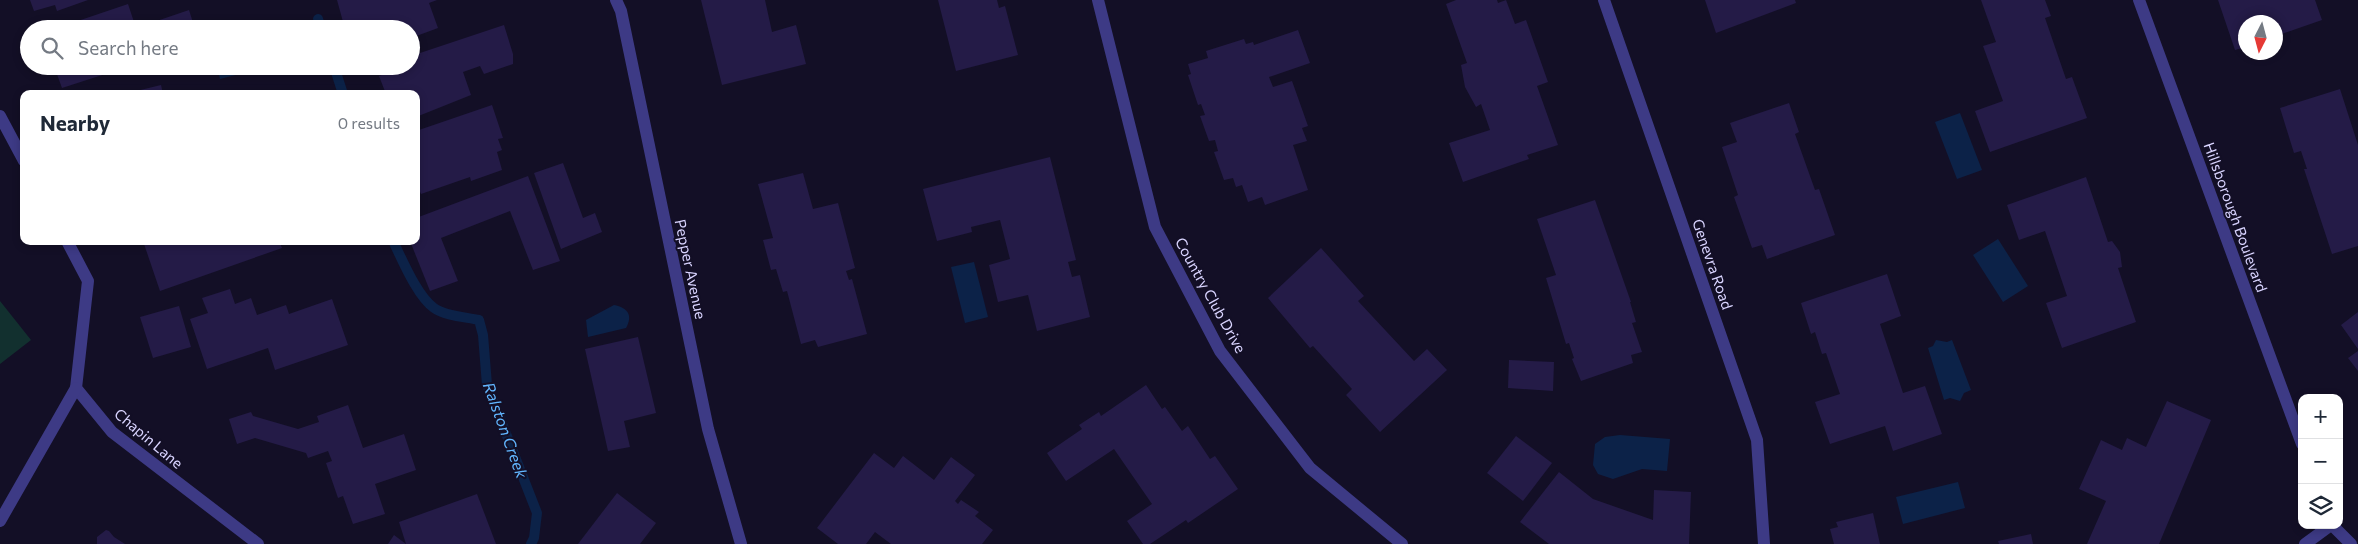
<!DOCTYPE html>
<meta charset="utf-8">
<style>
:root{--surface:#fff;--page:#f2f2f3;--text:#1f2937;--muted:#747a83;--line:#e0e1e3}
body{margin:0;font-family:Commissioner,sans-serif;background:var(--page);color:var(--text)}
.controls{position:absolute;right:15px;bottom:15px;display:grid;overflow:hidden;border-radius:10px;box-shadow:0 2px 8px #0003}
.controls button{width:45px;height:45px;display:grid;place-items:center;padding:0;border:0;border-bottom:1px solid var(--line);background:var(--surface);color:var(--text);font:25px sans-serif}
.compass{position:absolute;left:2238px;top:15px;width:45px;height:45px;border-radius:50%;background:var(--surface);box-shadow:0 2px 8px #0003;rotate:186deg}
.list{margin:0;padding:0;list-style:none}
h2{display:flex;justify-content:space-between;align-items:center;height:65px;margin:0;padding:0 20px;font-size:21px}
h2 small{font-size:16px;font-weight:400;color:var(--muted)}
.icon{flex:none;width:28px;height:28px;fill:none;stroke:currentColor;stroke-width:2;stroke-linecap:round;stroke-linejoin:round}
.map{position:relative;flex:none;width:2358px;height:544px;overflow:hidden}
.search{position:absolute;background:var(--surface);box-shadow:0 2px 8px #0003;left:20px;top:20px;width:400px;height:55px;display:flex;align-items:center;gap:12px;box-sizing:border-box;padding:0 18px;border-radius:28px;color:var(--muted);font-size:19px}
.panel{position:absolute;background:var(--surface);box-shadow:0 2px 8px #0003;left:20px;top:90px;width:400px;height:155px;border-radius:10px}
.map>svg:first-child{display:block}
</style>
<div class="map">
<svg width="2358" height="544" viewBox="0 0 2358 544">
<rect width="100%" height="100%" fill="#130f26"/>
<polygon fill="#12302f" points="0,301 31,340 0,364"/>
<g fill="#0c2248">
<polygon points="217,66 270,66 220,79"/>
<polygon points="1960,113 1982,170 1957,179 1935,122"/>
<polygon points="1998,239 2028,286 2003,302 1973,255"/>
<polygon points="974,262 988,317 965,323 951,267"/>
<path d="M614,305c14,3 19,10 12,23l-38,9 -2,-17z"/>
<polygon points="1936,340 1947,342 1952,340 1971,390 1964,393 1960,401 1950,398 1944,400 1928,348 1933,346"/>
<polygon points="1620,435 1670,439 1667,471 1642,469 1613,479 1598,474 1593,465 1595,444 1605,437"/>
<polygon points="1958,482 1965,508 1903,524 1896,497"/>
</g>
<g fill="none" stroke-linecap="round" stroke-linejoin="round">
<g stroke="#0c2248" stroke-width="10">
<polyline points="318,19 321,29"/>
<polyline points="334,66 343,94"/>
<path d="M393,241c9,18 24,55 41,67 11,8 31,9 45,12l4,15 4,50 50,128 -3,25 -3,6"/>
</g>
</g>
<g fill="#241b47">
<polygon points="30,0 88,0 57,11 55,5 34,11"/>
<polygon points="337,0 437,0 429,3 438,28 411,38 411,29 345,29"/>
<polygon points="701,0 765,0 772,32 796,25 806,64 722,85"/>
<polygon points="938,0 997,0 999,8 1005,6 1018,55 956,71"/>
<polygon points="1456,0 1497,0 1498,3 1506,0 1515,24 1526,20 1548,82 1537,86 1558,145 1527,155 1529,159 1463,182 1449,143 1490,130 1481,104 1476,107 1465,87 1461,65 1467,63 1446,4"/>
<polygon points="1705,0 1795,0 1796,3 1716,33"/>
<polygon points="1981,0 2045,0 2051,16 2045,18 2066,79 2072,77 2087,118 1990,152 1975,111 2003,101 1983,46 1996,42"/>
<polygon points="2218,0 2315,0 2322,20 2276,36 2276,22 2246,22 2246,47 2235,50"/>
<polygon points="128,4 136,28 189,10 195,29 54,29"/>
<polygon points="504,25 513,54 513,64 484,74 480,66 463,72 471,95 416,117 416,94 386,94 379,76 401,68 400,66 411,66 411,56"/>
<polygon points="1298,30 1310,63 1269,77 1273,87 1292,81 1308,126 1302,128 1307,141 1293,145 1308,190 1265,205 1262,197 1248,202 1242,185 1236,187 1233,178 1224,180 1214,152 1218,151 1215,140 1209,141 1200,116 1205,115 1201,104 1198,105 1188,75 1191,74 1188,64 1208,58 1206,51 1244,39 1246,44 1253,42 1254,45"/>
<polygon points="54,66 127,66 127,67 62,88"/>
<polygon points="161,85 163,94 128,94 128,93"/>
<polygon points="2340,89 2358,145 2358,246 2332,254 2304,169 2307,169 2301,151 2294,153 2280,108"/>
<polygon points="1789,103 1799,132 1795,134 1815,190 1819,189 1835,235 1767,259 1762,245 1752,248 1734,197 1738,195 1722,147 1737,142 1730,123"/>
<polygon points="492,105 503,138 498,139 502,150 497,152 502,170 471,181 470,177 421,194 416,183 416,131"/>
<polygon points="1050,157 1076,260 1068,262 1072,277 1080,275 1090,317 1037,331 1028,295 998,302 989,265 1010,259 1000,220 971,227 972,232 937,241 923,189"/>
<polygon points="563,163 583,218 595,213 602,232 561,249 534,173"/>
<polygon points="803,173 813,209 838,203 855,268 846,271 849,280 852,279 867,334 818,347 815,340 801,344 787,291 783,292 776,269 771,270 763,240 773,238 758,184"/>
<polygon points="528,176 560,261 533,270 510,211 441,238 458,281 430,291 410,241 416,241 416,218"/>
<polygon points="2086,177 2108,242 2112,241 2120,252 2122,267 2118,268 2136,322 2062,348 2046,303 2067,296 2045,231 2019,240 2007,205"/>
<polygon points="1595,200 1631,302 1630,302 1636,322 1632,323 1642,352 1631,355 1633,363 1581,381 1572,359 1574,358 1569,343 1566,344 1546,278 1556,275 1537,219"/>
<polygon points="143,241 279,241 282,248 160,291"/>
<polygon points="1321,248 1364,296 1358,301 1414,361 1427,349 1447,370 1380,432 1346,395 1352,389 1313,346 1310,348 1268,298"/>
<polygon points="1887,274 1901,316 1880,324 1903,393 1925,386 1942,434 1893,451 1885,426 1830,444 1815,402 1840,394 1826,353 1822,354 1815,332 1811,334 1801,303"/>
<polygon points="230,289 235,304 251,298 257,315 286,305 289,314 332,299 348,345 275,370 268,348 207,369 190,319 208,313 202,298"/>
<polygon points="179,306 191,347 153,358 140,317"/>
<polygon points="2358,312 2358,349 2341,325"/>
<polygon points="638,337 656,413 624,421 630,447 608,451 585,349"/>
<polygon points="2358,351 2358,371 2348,358"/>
<polygon points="1509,360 1554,362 1553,391 1508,388"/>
<polygon points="1146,385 1162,409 1165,407 1182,431 1188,426 1210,459 1215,456 1238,489 1188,523 1186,520 1150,544 1143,544 1127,521 1152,504 1114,449 1066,481 1047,453 1082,429 1079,425 1099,412 1101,416"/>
<polygon points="2167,401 2211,420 2159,544 2087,544 2106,501 2079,489 2101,440 2122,450 2127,438 2146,447"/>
<polygon points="348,405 363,448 404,434 416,470 375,484 385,514 353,524 343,496 338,498 326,463 332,461 328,451 308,458 306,453 255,438 237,444 229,419 251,412 253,416 298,429 319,422 317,416"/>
<polygon points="1516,436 1552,463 1523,501 1487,473"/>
<polygon points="874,453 894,468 903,456 934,480 951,457 975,475 955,501 958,504 961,500 979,512 975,516 993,530 982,544 891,544 875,532 866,544 838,544 817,528"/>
<polygon points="1559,472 1593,499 1653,520 1654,490 1691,492 1689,544 1549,544 1520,522"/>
<polygon points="617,493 656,523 640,544 578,544"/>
<polygon points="477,494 496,544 406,544 399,522"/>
<polygon points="1873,513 1880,544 1834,544 1830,529 1838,527 1836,522"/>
<polygon points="106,530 109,531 114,537 125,544 97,544 97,537"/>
<polygon points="2031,534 2033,544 1999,544 1998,541"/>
<polygon points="394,535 406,544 388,544"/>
</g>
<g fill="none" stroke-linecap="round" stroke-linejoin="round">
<g stroke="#3d3a85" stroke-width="12">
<polyline points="616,0 621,11 708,429 741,544"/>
<polyline points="1098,0 1155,227 1220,351 1310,468 1402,544"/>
<polyline points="1604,0 1757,440 1764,544"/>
<polyline points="2139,0 2302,444"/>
<polyline points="0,116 24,161"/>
<polyline points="67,241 88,281 76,388 112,432 258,544"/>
<polyline points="0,521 76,388"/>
<polyline points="2332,525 2351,544"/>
<polyline points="2305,544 2331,525"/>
</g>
</g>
<g text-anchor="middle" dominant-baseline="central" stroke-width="4" stroke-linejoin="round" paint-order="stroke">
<g font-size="15" fill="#d9d4ff" stroke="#130f26">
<text transform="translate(2236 217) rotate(70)">Hillsborough Boulevard</text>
<text transform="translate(1713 264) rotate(71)">Genevra Road</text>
<text transform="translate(691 269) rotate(78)">Pepper Avenue</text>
<text transform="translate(1211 295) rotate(61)">Country Club Drive</text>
<text transform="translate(149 438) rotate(40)">Chapin Lane</text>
</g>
<g font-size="16" font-style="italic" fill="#62b6ff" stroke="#130f26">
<text transform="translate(506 430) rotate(70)">Ralston Creek</text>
</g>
</g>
</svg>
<div class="controls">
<button>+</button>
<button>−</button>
<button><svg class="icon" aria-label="layers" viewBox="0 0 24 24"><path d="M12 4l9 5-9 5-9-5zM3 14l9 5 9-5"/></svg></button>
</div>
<svg class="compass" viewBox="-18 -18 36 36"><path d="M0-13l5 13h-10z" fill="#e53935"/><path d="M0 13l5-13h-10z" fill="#747a83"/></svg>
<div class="search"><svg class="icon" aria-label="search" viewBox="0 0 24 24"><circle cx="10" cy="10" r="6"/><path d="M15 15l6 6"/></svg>Search here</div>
<section class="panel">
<h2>Nearby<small>0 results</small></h2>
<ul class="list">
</ul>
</section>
</div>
